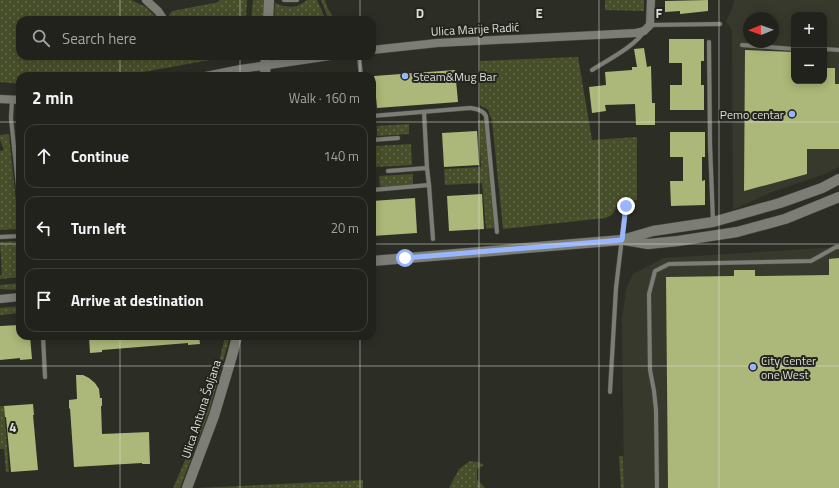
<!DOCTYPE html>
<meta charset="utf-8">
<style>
:root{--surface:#21221c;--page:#2d2f29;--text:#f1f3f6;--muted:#a2a4a3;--line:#3e3f3b}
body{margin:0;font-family:"Titillium Web",sans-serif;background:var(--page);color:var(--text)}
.controls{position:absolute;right:12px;top:12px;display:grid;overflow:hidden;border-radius:8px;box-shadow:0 2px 10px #0003}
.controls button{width:36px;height:36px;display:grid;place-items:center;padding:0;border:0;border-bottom:1px solid var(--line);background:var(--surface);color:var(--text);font:20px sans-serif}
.compass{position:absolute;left:743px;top:12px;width:36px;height:36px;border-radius:50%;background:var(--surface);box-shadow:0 2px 10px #0003;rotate:269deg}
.stop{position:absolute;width:12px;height:12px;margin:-9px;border:3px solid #99b5fd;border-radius:50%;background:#fff}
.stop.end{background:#99b5fd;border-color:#fff;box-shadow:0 1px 4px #0008}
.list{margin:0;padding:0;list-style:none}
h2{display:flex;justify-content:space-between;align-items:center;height:52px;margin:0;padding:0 16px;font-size:17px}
h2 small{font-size:13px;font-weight:400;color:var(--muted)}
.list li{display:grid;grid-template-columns:26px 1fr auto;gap:12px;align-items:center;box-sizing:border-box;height:64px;margin:0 8px 8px;padding:0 8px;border:1px solid var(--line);border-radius:12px}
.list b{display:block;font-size:15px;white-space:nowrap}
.list em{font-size:13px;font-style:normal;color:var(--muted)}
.icon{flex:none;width:22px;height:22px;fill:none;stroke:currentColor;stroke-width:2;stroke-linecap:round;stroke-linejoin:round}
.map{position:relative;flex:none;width:839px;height:488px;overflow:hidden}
.search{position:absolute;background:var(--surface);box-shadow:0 2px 10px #0003;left:16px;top:16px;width:360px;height:44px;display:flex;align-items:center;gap:10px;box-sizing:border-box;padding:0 14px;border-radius:12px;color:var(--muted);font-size:15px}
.panel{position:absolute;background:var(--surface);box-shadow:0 2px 10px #0003;left:16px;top:72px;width:360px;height:268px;border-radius:12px}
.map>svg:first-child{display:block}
</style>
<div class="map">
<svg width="839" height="488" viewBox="0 0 839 488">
<defs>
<pattern id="grass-dots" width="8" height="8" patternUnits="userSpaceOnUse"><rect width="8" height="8" fill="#474e2a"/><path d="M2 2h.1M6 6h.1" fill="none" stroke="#616748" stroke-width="1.8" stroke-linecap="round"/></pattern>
</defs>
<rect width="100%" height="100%" fill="#2c2e26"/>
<g fill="#37392d" fill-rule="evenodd">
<path d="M734,0h105v167l-14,7 -53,18 -39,18 -1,-180 -6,-9 6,-12zM794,15h30v66h-30zM749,18h24v24h-24z"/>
<polygon points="839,247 839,488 624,488 622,320 626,289 633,274 664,258"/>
</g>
<g fill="url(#grass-dots)">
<polygon points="0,0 131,0 146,7 159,20 20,20 20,56 233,56 120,76 20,76 20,84 0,82"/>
<polygon points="219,0 247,0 246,20 169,20 169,15 172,11 219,2"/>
<polygon points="253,0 264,0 263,20 251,20"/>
<path d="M307,0h10l9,20h-52l1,-17c11,5 22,6 32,-3z"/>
<polygon points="321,0 325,0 327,7 335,20 329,20"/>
<polygon points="605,0 644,0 644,11 605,10"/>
<path d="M578,57l14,83 45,-3v63l-20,4c-2,7 -4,12 -12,14l-102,11 -11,-109 -4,-10 -8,-5v-44z"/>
<polygon points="478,120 488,120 494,228 486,229 482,183 445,185 444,169 481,167"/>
<polygon points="409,124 409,134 377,136 377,126"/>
<polygon points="9,134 19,229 0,230 0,151 4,150 0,140 0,135"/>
<polygon points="411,144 412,165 376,167 375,146"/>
<polygon points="413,174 413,185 380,187 379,176"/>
<polygon points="20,241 20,277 0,279 0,275 2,275 0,242"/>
<polygon points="20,283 20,290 0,289 0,285"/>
<polygon points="20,306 20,313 0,315 0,308"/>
<path d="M225,336h5l-21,76 -29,76h-7c22,-49 41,-99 52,-152z"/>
<polygon points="0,406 4,406 9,472 6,472 4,449 0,449"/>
<polygon points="619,456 623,456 624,488 621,488"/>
<polygon points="470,461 478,462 484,465 477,469 477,479 485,488 449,488 459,469"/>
<polygon points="363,480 363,488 197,488"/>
</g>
<g fill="#acb879">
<polygon points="708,0 708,11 680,14 680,11 665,12 665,1"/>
<polygon points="669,39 704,39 704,61 701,61 701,85 704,85 704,110 670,110 670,85 682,85 682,63 669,63"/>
<polygon points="644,48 647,67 651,66 652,103 655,103 655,125 636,125 635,104 605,105 606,111 592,113 589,87 606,85 605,72 632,70 632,67 637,67 634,49"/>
<polygon points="745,50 794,52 794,81 824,81 824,68 835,68 835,84 839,84 839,149 807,149 807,174 744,191"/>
<polygon points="455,70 458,102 377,108 374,76"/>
<polygon points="477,131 479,165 444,167 442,133"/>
<polygon points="670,132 705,132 705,157 702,157 702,181 705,180 705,205 671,206 670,181 683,181 683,157 670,157"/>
<polygon points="482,194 484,229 449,231 447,196"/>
<polygon points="415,198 417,233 372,236 372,201"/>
<polygon points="839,258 839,488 668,488 666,277 734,276 734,270 755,270 755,276 829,275 829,259"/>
<polygon points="20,325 20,336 30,336 32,359 20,360 20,358 0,360 0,326"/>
<polygon points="89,336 199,336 200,344 188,345 188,343 102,350 102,352 90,353"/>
<polygon points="76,375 83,375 89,378 95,383 99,389 100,398 102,398 102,406 101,406 102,434 149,432 150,464 142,464 142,463 74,467 70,408 69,409 69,400 77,399"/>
<polygon points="33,404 34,415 33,415 38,470 11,472 6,417 5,417 4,406"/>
</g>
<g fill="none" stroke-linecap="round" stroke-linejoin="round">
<g stroke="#494a44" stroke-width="5">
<g id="lane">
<polyline points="284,0 297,0"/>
<polyline points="650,25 720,24"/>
<polyline points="709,42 710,144 713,221"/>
<polyline points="742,45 794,49"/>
<polyline points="824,49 839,50"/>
<polyline points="359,56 361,76"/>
<path d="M592,70c14,-9 45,-25 52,-39"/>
<polyline points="12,100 11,118 20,205"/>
<path d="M372,116l98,-8c6,1 13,2 16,8l11,116"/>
<polyline points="372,140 398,138"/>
<polyline points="427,168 429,185"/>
<polyline points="388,171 427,168 424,112"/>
<polyline points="372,190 429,185 433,239"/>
<polyline points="0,237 20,236"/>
<polyline points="43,336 45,377"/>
<polyline points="610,392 616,288 626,204"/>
<polyline points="657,488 656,410 654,391 650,370 649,294 655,271 669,264 811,261 836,247 839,247"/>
</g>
</g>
<g stroke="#494a44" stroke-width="9">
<g id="street">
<polyline points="146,0 158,11 164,20"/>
<polyline points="372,50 437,43 636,33 644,31 650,25 651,0"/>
<polyline points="206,76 241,69 330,56"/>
<polyline points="0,99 20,100"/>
<polyline points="0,299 20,297"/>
</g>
</g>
<g stroke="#494a44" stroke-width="11">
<g id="secondary">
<polyline points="268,20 269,0"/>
<polyline points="265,76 266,56"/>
<polyline points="624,240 648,244 678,241 737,232 785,219 839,197"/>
<polyline points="372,261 622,240 653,231 713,222 780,203 822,188 839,179"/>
<polyline points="187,488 214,416 232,356 237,336"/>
</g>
</g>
<use href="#lane" stroke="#7c7e75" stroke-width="4"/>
<use href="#street" stroke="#7c7e75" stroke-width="8"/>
<use href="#secondary" stroke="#7c7e75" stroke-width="10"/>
</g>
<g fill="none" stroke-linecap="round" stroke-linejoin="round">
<polyline stroke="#99b5fd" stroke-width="5" points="405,258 622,240 626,206"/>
</g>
<path fill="none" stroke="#ddded9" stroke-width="1" stroke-opacity="0.55" d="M120,0v20M240,0v20M360,0v20M479,0v488M599,0v488M719,0v488M120,56v20M240,56v20M360,56v20M0,122h20M372,122h467M0,244h20M372,244h467M120,336v152M240,336v152M360,336v152M0,366h839"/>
<g fill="#99b5fd" stroke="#23241d" stroke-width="1.5">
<circle cx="405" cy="76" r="4"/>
<circle cx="792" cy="114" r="4"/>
<circle cx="753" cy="367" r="4"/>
</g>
<g text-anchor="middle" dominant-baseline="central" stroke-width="4" stroke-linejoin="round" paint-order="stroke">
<g font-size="12" fill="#ddded9" stroke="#23241d">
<text transform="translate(475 29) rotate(-3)">Ulica Marije Radić</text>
<text transform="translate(201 409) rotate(-72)">Ulica Antuna Šoljana</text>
</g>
<g font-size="12" fill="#ddded9" stroke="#23241d" text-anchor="start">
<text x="413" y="76">Steam&amp;Mug Bar</text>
<text x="784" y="114" text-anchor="end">Pemo centar</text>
<text x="761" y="360">City Center<tspan x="761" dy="14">one West</tspan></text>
</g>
</g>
<g font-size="13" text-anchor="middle" font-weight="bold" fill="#ddded9" stroke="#23241d" stroke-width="4" stroke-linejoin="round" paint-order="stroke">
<text x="420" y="18">D</text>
<text x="539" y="18">E</text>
<text x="659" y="18">F</text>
<text x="13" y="432">4</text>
</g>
</svg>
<div class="controls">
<button>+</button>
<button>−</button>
</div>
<svg class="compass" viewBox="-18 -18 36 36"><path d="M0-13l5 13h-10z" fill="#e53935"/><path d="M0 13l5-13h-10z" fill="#a2a4a3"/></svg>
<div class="stop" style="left:405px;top:258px"></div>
<div class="stop end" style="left:626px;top:206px"></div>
<div class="search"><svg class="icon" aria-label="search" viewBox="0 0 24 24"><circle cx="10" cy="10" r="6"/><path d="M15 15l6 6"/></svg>Search here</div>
<section class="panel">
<h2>2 min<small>Walk · 160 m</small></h2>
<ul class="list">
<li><svg class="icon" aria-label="ahead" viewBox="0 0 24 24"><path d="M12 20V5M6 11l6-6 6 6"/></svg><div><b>Continue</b></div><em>140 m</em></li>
<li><svg class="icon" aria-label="left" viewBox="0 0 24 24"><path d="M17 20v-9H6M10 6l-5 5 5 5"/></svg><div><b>Turn left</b></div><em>20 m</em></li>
<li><svg class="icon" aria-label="arrive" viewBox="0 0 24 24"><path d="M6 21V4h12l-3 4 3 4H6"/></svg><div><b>Arrive at destination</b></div></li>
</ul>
</section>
</div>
